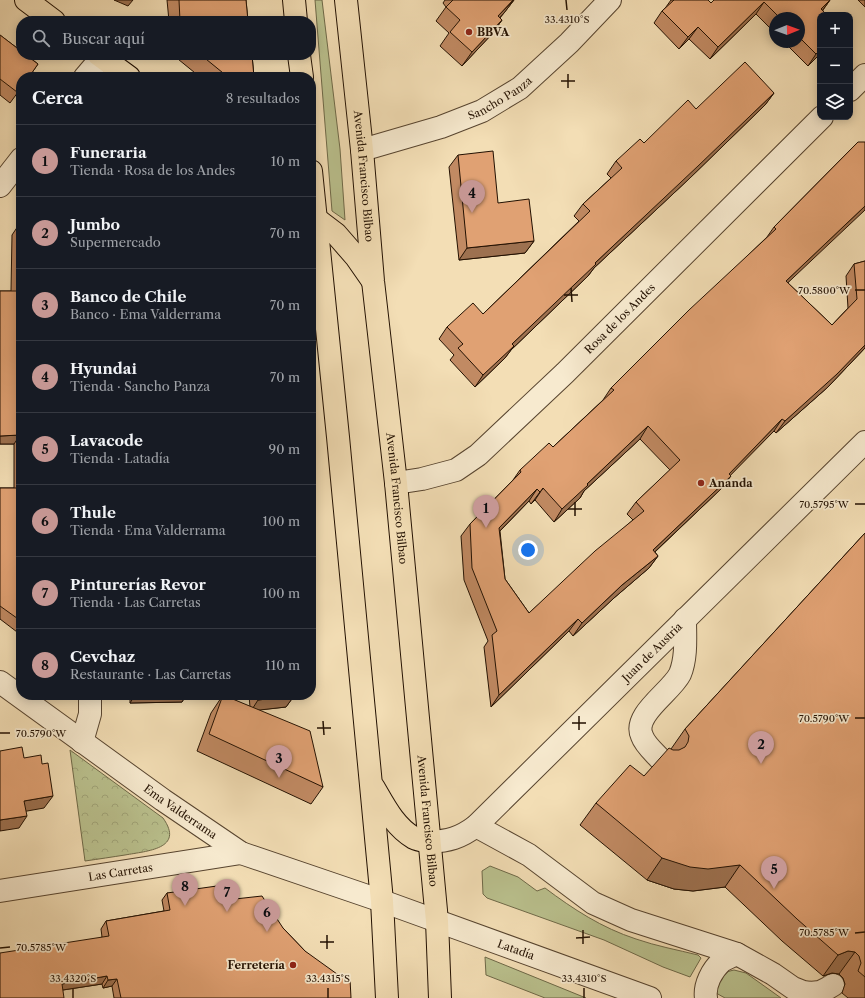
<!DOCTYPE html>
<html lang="es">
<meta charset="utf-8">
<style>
:root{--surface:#171b24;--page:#20242c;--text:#f1f3f6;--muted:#9ea1a6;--line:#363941;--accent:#c59692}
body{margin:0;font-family:"Libre Caslon Text",serif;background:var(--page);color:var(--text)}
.controls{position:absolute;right:12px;top:12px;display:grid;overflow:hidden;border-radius:8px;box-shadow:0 2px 10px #0003}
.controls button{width:36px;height:36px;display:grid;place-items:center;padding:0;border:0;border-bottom:1px solid var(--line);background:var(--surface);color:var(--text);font:20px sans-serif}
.compass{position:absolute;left:769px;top:12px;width:36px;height:36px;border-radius:50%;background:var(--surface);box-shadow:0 2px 10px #0003;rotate:89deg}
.you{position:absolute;left:528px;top:550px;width:14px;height:14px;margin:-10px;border:3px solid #fff;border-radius:50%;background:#1a73e8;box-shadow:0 0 0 6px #1a73e833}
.badge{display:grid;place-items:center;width:26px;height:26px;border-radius:50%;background:var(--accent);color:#111;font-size:13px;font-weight:700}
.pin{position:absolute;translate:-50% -33px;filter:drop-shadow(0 1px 2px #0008)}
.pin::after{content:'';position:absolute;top:21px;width:14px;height:12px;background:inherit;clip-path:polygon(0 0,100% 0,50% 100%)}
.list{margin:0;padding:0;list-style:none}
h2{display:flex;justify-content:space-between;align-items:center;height:52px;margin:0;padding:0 16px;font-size:17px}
h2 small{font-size:13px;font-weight:400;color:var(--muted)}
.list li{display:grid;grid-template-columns:26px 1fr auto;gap:12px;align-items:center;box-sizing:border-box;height:72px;padding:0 16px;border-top:1px solid var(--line)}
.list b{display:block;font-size:15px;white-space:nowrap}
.list p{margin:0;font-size:13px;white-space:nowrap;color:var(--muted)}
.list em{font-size:13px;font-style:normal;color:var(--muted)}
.icon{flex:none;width:22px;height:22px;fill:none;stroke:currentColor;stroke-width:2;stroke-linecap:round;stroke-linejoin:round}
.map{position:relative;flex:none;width:865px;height:998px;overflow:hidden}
.search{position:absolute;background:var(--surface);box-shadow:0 2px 10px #0003;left:16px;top:16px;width:300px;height:44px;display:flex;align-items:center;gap:10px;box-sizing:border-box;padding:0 14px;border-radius:16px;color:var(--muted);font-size:15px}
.panel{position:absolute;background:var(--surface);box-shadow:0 2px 10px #0003;left:16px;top:72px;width:300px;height:628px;border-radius:16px}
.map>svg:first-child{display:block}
</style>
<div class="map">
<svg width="865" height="998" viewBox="0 0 865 998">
<defs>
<pattern id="park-crowns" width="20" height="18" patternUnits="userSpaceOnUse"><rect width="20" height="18" fill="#bac18e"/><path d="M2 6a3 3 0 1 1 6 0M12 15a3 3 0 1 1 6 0" fill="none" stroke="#a0a579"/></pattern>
</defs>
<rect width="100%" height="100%" fill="#f3deb5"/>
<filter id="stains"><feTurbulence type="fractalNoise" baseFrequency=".005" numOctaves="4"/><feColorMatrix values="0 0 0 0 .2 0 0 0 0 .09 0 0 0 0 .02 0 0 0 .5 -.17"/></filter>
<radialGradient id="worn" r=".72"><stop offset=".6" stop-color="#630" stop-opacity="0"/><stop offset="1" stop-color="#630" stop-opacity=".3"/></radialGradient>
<g fill="#bac18e" stroke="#6e6948">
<polygon points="315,0 322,0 340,149 345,220 332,211"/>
<path d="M490,866l28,11 19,14 8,-3c28,21 57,40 91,51 20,7 42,11 62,16l3,3 -11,19 -27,-10 -59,-27 -117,-42 -4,-4 -1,-23z"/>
<polygon points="485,957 586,998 545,998 486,975"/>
<path d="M734,970l12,3 35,25h-56l-9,-5c1,-16 1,-19 18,-23z"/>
</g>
<path fill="url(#park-crowns)" stroke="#6e6948" d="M70,750l93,68c22,31 -16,33 -38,37 -13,2 -26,4 -40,6z"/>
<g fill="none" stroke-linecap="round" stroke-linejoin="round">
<g stroke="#57442f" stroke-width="24">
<g id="minor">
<polyline points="85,77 102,57"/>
<polyline points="850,90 865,75"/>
<path id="s1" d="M362,150l79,-23 41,-16 38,-23 49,-45 41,-43"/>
<polyline points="0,186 21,159"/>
<path id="s2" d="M396,483l26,-4 34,-9 22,-15 87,-82 257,-256"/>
<path id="s3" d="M0,682l163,118 78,53 141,48 268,97"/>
<polyline points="82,742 90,714 90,695"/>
<path d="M661,760c-6,-7 -16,-15 -19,-24 -10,-21 29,-44 38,-62 7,-17 5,-38 5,-55"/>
<polyline points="476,826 529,855 593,903 631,920 737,954 773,974 793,988 803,992 810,993 820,992 828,988 833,985"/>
<path id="s4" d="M429,842c20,-1 31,-4 47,-16l389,-384"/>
<path id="s5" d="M0,891l241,-38"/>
<path d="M706,998c-2,-13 6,-28 16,-37 5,-3 10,-5 15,-7"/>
</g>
</g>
<g stroke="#231102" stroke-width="24">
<g id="major">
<polyline points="26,0 54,21"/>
<polyline points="294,0 296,21"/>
<path id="s6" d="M346,0l16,150 11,131 23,202 41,438 3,77"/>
<polyline points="99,55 129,77"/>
<polyline points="299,55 302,77"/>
<polyline points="311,171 338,437 382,901 387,998"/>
<polyline points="311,215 336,234 356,257 372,280"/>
<path d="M374,788c11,19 21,39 40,50 4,2 10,3 15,4"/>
</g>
</g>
<use href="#minor" stroke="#f7eacf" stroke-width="22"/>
<use href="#major" stroke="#f3deb5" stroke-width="22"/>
</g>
<g fill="#c18a63" stroke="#231102" fill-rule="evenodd">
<polygon points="167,0 246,0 248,21 169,21"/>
<polygon points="445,0 514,0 504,13 500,18 502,20 492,34 462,66 440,46 449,33 436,21 446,7 443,3"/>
<polygon points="671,0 708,0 711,3 830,0 823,10 820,54 808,66 784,42 799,42 799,18 775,18 775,33 756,14 710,59 689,39 679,49 654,23 662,11 666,7"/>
<polygon points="858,0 865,0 865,7"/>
<polygon points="0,35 38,64 29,77 21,77 21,88 10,103 0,95"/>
<polygon points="173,55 252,55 254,77 200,77"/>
<polygon points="774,93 765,105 690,178 594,268 588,276 511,350 505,358 475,387 450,360 454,355 439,339 447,327 483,314 579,221 574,216 583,204 611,178 607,174 616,161 696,109"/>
<path d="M858,142l-70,141 44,42 16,-17 -2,-32 8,-12 11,-3v87l-37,39 -52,46 -2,-2 -44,44 -8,13 -67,64 3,4 -9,12 -35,30 -41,38 -4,-5 -78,76 -7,-60 4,-6 -24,-61 -3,-44 9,-12 43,-44 7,-10 33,-23 50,-47 8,-12 156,-151 7,-10zM640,439l30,31 -34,32 -9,12 6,6 -104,93 -24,-34 -5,-48 29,-30 2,3 4,-4 19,22 26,-24 4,-7z"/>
<polygon points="458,155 498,203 534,241 525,253 459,260 449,167"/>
<polygon points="18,226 21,226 21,539 19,539 20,572 21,573 21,635 0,619 0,488 14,488 14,444 0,444 0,291 11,291 12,235"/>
<polygon points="865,533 865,998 848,998 842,993 845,984 843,978 839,974 832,973 823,976 782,941 725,887 693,891 674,889 647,880 580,825 596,803 644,776 671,749 685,729"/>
<polygon points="130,695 186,695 182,702 130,703"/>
<polygon points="223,695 250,707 249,695 294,695 294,696 286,707 258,710 323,787 311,804 197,751 211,713"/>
<polygon points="167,893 226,900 283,928 305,951 351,998 114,998 112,986 103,988 102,984 63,990 0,998 102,937 101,929 106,921 164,911 162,900"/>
</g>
<g fill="#9d7150" stroke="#231102">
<polygon points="114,0 133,0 128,6"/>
<polygon points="514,0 504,13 488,30 498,16"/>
<polygon points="830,0 822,11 821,9"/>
<polygon points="764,2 756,14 710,59 718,47"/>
<polygon points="502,20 492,34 462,66 472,52"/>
<polygon points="698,27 689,39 679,49 688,37"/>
<polygon points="820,50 820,54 808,66 816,54"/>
<polygon points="774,93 765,105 690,178 594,268 588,276 511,350 505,358 475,387 483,375 512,344 595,263"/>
<polygon points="865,206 865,210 777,293 786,281"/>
<polygon points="534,241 525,253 459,260 467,248"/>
<polygon points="865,345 865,348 828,387 776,433 785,421"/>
<polygon points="782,419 774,431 720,486 729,474"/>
<polygon points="648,426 640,439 584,491 580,498 554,522 562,509 587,484"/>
<polygon points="20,435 14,444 0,444 0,436"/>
<polygon points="731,476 722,488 644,562 653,550"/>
<polygon points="543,488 535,500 531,504"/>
<polygon points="537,489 529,501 491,540 499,528"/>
<polygon points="19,530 21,530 21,539 13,539"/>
<polygon points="658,556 649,568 614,598 573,636 582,623 622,585"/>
<polygon points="578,619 569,631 491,707 499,695"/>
<polygon points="135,695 186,695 182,702 130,703"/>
<polygon points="294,696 286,707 251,711 258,700"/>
<polygon points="53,796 44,808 16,813 24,801"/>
<polygon points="27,816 19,828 0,831 0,820"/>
<polygon points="662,858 740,865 725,887 693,891 674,889 647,880"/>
<polygon points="848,951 855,952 839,974 832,973 823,976 838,955"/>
<polygon points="107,976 102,984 56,991 62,984"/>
<polygon points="117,979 112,986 103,988 108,980"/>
</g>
<g fill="#e0a173" stroke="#231102" fill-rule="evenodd">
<polygon points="179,0 246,0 248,21 180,21"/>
<polygon points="453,0 513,0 498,16 502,20 472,52 450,32 460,20 446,7"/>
<polygon points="674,0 708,0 711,3 714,0 830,0 821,9 827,15 820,15 820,50 816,54 799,37 799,18 780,18 764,2 718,47 698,27 688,37 662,11"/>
<polygon points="0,35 21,51 21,55 26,55 38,64 29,77 21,77 21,87 17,92 0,79"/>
<polygon points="201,55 252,55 254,77 228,77"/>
<polygon points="745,62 774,93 698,166 595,263 596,264 512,344 514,346 483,375 458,348 463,344 447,327 473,303 483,314 590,211 583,204 622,168 616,161 640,139 644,143 688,100 696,109"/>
<path d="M858,142h7v64l-79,75 46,44 25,-26 -3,-35 11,-3v84l-28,29 -52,47 -3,-2 -53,55 2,2 -78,74 5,6 -36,29 -40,38 -4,-4 -79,76 -7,-60 5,-4 -25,-63 -2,-44 51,-52 -1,-2 29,-27 4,4 61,-57 -3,-2 78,-78 87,-81 -2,-2zM648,426l32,34 -44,42 8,9 -49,40 -66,62 -24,-34 -6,-51 38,-39 3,3 3,-4 19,21 26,-24 -1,-1z"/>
<polygon points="493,151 498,203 529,199 534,241 467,248 458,155"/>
<polygon points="18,226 21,226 21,530 19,530 20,572 21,573 21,621 0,606 0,488 20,488 20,435 0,436 0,291 17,291"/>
<polygon points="865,533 865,977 858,971 861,963 859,956 855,952 848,951 838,955 797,919 740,865 708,869 690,867 662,858 596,803 630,765 644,776 669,748 673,750 679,750 685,747 688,742 689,736 685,729"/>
<polygon points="223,695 310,731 323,787 209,734"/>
<polygon points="258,695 294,695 294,696 258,700"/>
<polygon points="22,747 24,758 41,755 42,764 48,763 53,796 24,801 27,816 0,820 0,751"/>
<polygon points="224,885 226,900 262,896 283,928 305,951 337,974 350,979 351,998 121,998 117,979 108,980 107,976 62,984 64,998 0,998 0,953 109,936 106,921 170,910 167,893"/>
</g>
<path fill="none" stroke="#231102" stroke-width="1.5" d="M566,0l1,10M568,74v14M561,81h14M571,288l1,14M855,290h10M564,295h14M575,502v14M855,504h10M568,509h14M579,716v14M855,718h10M323,721l1,14M572,723h14M317,728h14M0,733h10M583,930v14M855,933l10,-1M327,935v14M576,938l14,-1M320,942h14M0,948l10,-1M73,988v10M328,988v10M584,988v10"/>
<g fill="#8f2418" stroke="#f7eacf" stroke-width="1.5">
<circle cx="469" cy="32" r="4"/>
<circle cx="701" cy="483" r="4"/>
<circle cx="293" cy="965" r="4"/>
</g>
<g text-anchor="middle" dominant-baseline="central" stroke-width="3.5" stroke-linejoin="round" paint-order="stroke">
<g font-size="11" font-weight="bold" fill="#231102" stroke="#f7eacf" text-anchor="start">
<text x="477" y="32">BBVA</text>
<text x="709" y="483">Ananda</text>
<text x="285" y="965" text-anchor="end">Ferretería</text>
</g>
<g font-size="11" fill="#231102" stroke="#f7eacf">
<text stroke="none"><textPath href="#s1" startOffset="148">Sancho Panza</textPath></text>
<text stroke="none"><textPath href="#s6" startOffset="177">Avenida Francisco Bilbao</textPath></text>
<text stroke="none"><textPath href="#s2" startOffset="285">Rosa de los Andes</textPath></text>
<text stroke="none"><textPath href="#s6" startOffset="501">Avenida Francisco Bilbao</textPath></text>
<text stroke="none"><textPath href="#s4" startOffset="298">Juan de Austria</textPath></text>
<text stroke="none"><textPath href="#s3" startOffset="222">Ema Valderrama</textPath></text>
<text stroke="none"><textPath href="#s6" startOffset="825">Avenida Francisco Bilbao</textPath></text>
<text stroke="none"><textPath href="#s5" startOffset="122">Las Carretas</textPath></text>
<text stroke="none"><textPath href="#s3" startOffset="587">Latadía</textPath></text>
</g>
</g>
<g font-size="10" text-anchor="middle" fill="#231102" stroke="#f7eacf" stroke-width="3.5" stroke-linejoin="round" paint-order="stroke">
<text x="567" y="23">33.4310°S</text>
<text x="824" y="294">70.5800°W</text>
<text x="824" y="508">70.5795°W</text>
<text x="824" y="722">70.5790°W</text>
<text x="41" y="737">70.5790°W</text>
<text x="824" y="936">70.5785°W</text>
<text x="41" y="951">70.5785°W</text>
<text x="73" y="982">33.4320°S</text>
<text x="328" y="982">33.4315°S</text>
<text x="584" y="982">33.4310°S</text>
</g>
<rect width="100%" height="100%" filter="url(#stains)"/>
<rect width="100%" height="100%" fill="url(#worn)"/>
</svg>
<div class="controls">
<button>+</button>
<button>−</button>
<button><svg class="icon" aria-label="layers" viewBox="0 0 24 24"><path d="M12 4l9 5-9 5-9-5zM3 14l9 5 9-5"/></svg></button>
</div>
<svg class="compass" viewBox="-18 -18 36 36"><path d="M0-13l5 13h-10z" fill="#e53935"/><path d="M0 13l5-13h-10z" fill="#9ea1a6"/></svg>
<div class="you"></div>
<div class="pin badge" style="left:486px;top:528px">1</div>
<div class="pin badge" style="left:761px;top:764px">2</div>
<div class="pin badge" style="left:279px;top:778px">3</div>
<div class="pin badge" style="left:472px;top:213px">4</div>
<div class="pin badge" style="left:774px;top:889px">5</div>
<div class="pin badge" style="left:267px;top:932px">6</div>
<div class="pin badge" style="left:227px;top:912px">7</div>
<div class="pin badge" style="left:185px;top:906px">8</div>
<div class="search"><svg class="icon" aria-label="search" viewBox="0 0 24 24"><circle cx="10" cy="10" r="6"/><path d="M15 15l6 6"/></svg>Buscar aquí</div>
<section class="panel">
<h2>Cerca<small>8 resultados</small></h2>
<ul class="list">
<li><span class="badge">1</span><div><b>Funeraria</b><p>Tienda · Rosa de los Andes</p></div><em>10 m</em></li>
<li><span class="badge">2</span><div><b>Jumbo</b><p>Supermercado</p></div><em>70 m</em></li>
<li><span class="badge">3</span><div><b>Banco de Chile</b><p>Banco · Ema Valderrama</p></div><em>70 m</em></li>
<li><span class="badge">4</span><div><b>Hyundai</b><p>Tienda · Sancho Panza</p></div><em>70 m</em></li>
<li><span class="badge">5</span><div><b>Lavacode</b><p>Tienda · Latadía</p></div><em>90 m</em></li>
<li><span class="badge">6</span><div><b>Thule</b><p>Tienda · Ema Valderrama</p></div><em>100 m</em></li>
<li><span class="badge">7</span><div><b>Pinturerías Revor</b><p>Tienda · Las Carretas</p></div><em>100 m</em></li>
<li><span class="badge">8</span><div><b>Cevchaz</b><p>Restaurante · Las Carretas</p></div><em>110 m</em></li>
</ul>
</section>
</div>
